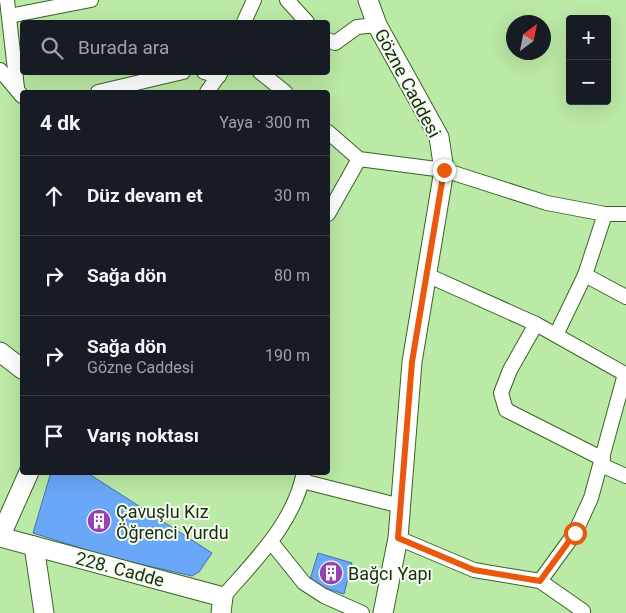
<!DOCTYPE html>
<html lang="tr">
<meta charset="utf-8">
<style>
:root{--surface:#171b24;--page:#20242c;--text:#f1f3f6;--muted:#9ea1a6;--line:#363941}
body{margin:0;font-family:Roboto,sans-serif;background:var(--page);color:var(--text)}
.controls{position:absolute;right:15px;top:15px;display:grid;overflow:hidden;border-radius:5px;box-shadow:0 5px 20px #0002}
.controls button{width:45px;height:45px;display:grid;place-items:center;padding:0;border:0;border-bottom:1px solid var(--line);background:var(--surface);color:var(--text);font:25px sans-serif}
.compass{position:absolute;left:506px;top:15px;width:45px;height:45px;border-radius:50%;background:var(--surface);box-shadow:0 5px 20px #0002;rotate:32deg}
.stop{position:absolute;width:15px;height:15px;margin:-11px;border:4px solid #ea580c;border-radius:50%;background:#fff}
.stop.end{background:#ea580c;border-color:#fff;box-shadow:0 1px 5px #0008}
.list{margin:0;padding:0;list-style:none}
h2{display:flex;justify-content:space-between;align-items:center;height:65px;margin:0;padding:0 20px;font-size:21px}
h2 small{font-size:16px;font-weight:400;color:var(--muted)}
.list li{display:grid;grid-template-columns:32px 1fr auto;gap:15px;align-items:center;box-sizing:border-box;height:80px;padding:0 20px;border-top:1px solid var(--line)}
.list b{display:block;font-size:19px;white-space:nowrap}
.list p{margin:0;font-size:16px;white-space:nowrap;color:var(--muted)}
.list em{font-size:16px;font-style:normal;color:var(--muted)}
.icon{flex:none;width:28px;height:28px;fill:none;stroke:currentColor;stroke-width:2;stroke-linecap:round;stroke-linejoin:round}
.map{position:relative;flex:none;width:626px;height:613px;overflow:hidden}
.search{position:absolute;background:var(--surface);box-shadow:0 5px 20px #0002;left:20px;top:20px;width:310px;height:55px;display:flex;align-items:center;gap:12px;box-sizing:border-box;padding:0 18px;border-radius:5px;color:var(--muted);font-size:19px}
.panel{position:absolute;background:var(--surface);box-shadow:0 5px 20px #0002;left:20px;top:90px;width:310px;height:385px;border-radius:5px}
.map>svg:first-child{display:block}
</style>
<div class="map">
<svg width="626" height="613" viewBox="0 0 626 613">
<rect width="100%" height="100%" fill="#bbe9a6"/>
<g fill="#6aa7f8" stroke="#4570a9">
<polygon points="51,472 86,472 212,553 199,572 192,576 109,557 33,533"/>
<polygon points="318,553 352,563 344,594 309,583"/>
</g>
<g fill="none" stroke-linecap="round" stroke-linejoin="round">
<g stroke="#3b6325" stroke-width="16">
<g id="street">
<polyline points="7,0 17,88"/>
<polyline points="287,0 307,22"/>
<polyline points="9,16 91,0"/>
<polyline points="244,22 254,0"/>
<polyline points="328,40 335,43 357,27 377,25"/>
<polyline points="0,70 22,96"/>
<polyline points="204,72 219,76"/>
<polyline points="260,72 285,92"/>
<polyline points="98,92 183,72"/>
<polyline points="207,92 221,72"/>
<polyline points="328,132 359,159 444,170 547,203 605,214 626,214"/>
<polyline points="328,214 359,159"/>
<polyline points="427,275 536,324 625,374 591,498 575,533 540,581"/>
<polyline points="585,275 626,297"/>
<polyline points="536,324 510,370 501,393 506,410 603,459"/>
<polyline points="556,335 585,275 605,214"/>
<polyline points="601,465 626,476"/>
<polyline points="302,481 401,506"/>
<polyline points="398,538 474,570 540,581 583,611 582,613"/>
<polyline points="271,542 304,583 324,596 362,613"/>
<path d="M223,597c33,-38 71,-74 81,-125"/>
</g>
</g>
<g stroke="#3b6325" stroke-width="21">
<g id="secondary">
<polyline points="368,0 377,25 439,137 444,170 412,362 398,538 383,613"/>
<polyline points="0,352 22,369"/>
<polyline points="0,537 223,597 221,613"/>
<polyline points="0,537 29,472"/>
<polyline points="34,546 44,613"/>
</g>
</g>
<use href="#street" stroke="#fff" stroke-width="14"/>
<use href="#secondary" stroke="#fff" stroke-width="19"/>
</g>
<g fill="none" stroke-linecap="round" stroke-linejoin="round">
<polyline stroke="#ea580c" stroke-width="6" points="444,170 412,362 398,538 474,570 540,581 575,533"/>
</g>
<defs>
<g id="building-disc" transform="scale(1.25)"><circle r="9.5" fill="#9543b3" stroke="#f4fef0"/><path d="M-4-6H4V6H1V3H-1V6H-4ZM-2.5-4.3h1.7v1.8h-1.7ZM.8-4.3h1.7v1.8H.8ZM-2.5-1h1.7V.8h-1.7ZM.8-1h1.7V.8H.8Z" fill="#fff"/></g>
</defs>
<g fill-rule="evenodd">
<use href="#building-disc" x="99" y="521"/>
<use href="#building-disc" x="331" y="573"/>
</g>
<g text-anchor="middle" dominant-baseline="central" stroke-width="4" stroke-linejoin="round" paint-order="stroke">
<g font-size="18" fill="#1a2b11" stroke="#f4fef0">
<text transform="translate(408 83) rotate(62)">Gözne Caddesi</text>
<text transform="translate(120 569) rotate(15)">228. Cadde</text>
</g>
<g font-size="18" fill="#1a2b11" stroke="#f4fef0" text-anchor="start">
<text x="116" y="511">Çavuşlu Kız<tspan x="116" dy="21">Öğrenci Yurdu</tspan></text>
<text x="348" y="573">Bağcı Yapı</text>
</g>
</g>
</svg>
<div class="controls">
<button>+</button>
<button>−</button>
</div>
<svg class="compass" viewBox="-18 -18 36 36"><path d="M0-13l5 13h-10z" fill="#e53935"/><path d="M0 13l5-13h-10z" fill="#9ea1a6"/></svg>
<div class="stop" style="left:575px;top:533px"></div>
<div class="stop end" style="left:444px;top:170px"></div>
<div class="search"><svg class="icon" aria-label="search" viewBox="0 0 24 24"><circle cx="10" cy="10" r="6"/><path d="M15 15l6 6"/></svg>Burada ara</div>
<section class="panel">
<h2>4 dk<small>Yaya · 300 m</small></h2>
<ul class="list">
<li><svg class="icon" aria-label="ahead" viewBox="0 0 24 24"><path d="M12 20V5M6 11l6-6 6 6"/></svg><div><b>Düz devam et</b></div><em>30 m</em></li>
<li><svg class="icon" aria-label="right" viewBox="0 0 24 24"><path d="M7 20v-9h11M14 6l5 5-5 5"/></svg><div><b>Sağa dön</b></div><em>80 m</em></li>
<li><svg class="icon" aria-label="right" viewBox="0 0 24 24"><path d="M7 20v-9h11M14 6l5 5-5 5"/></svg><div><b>Sağa dön</b><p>Gözne Caddesi</p></div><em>190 m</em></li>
<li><svg class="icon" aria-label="arrive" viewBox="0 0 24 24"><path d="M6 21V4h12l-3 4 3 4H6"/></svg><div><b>Varış noktası</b></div></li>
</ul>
</section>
</div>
